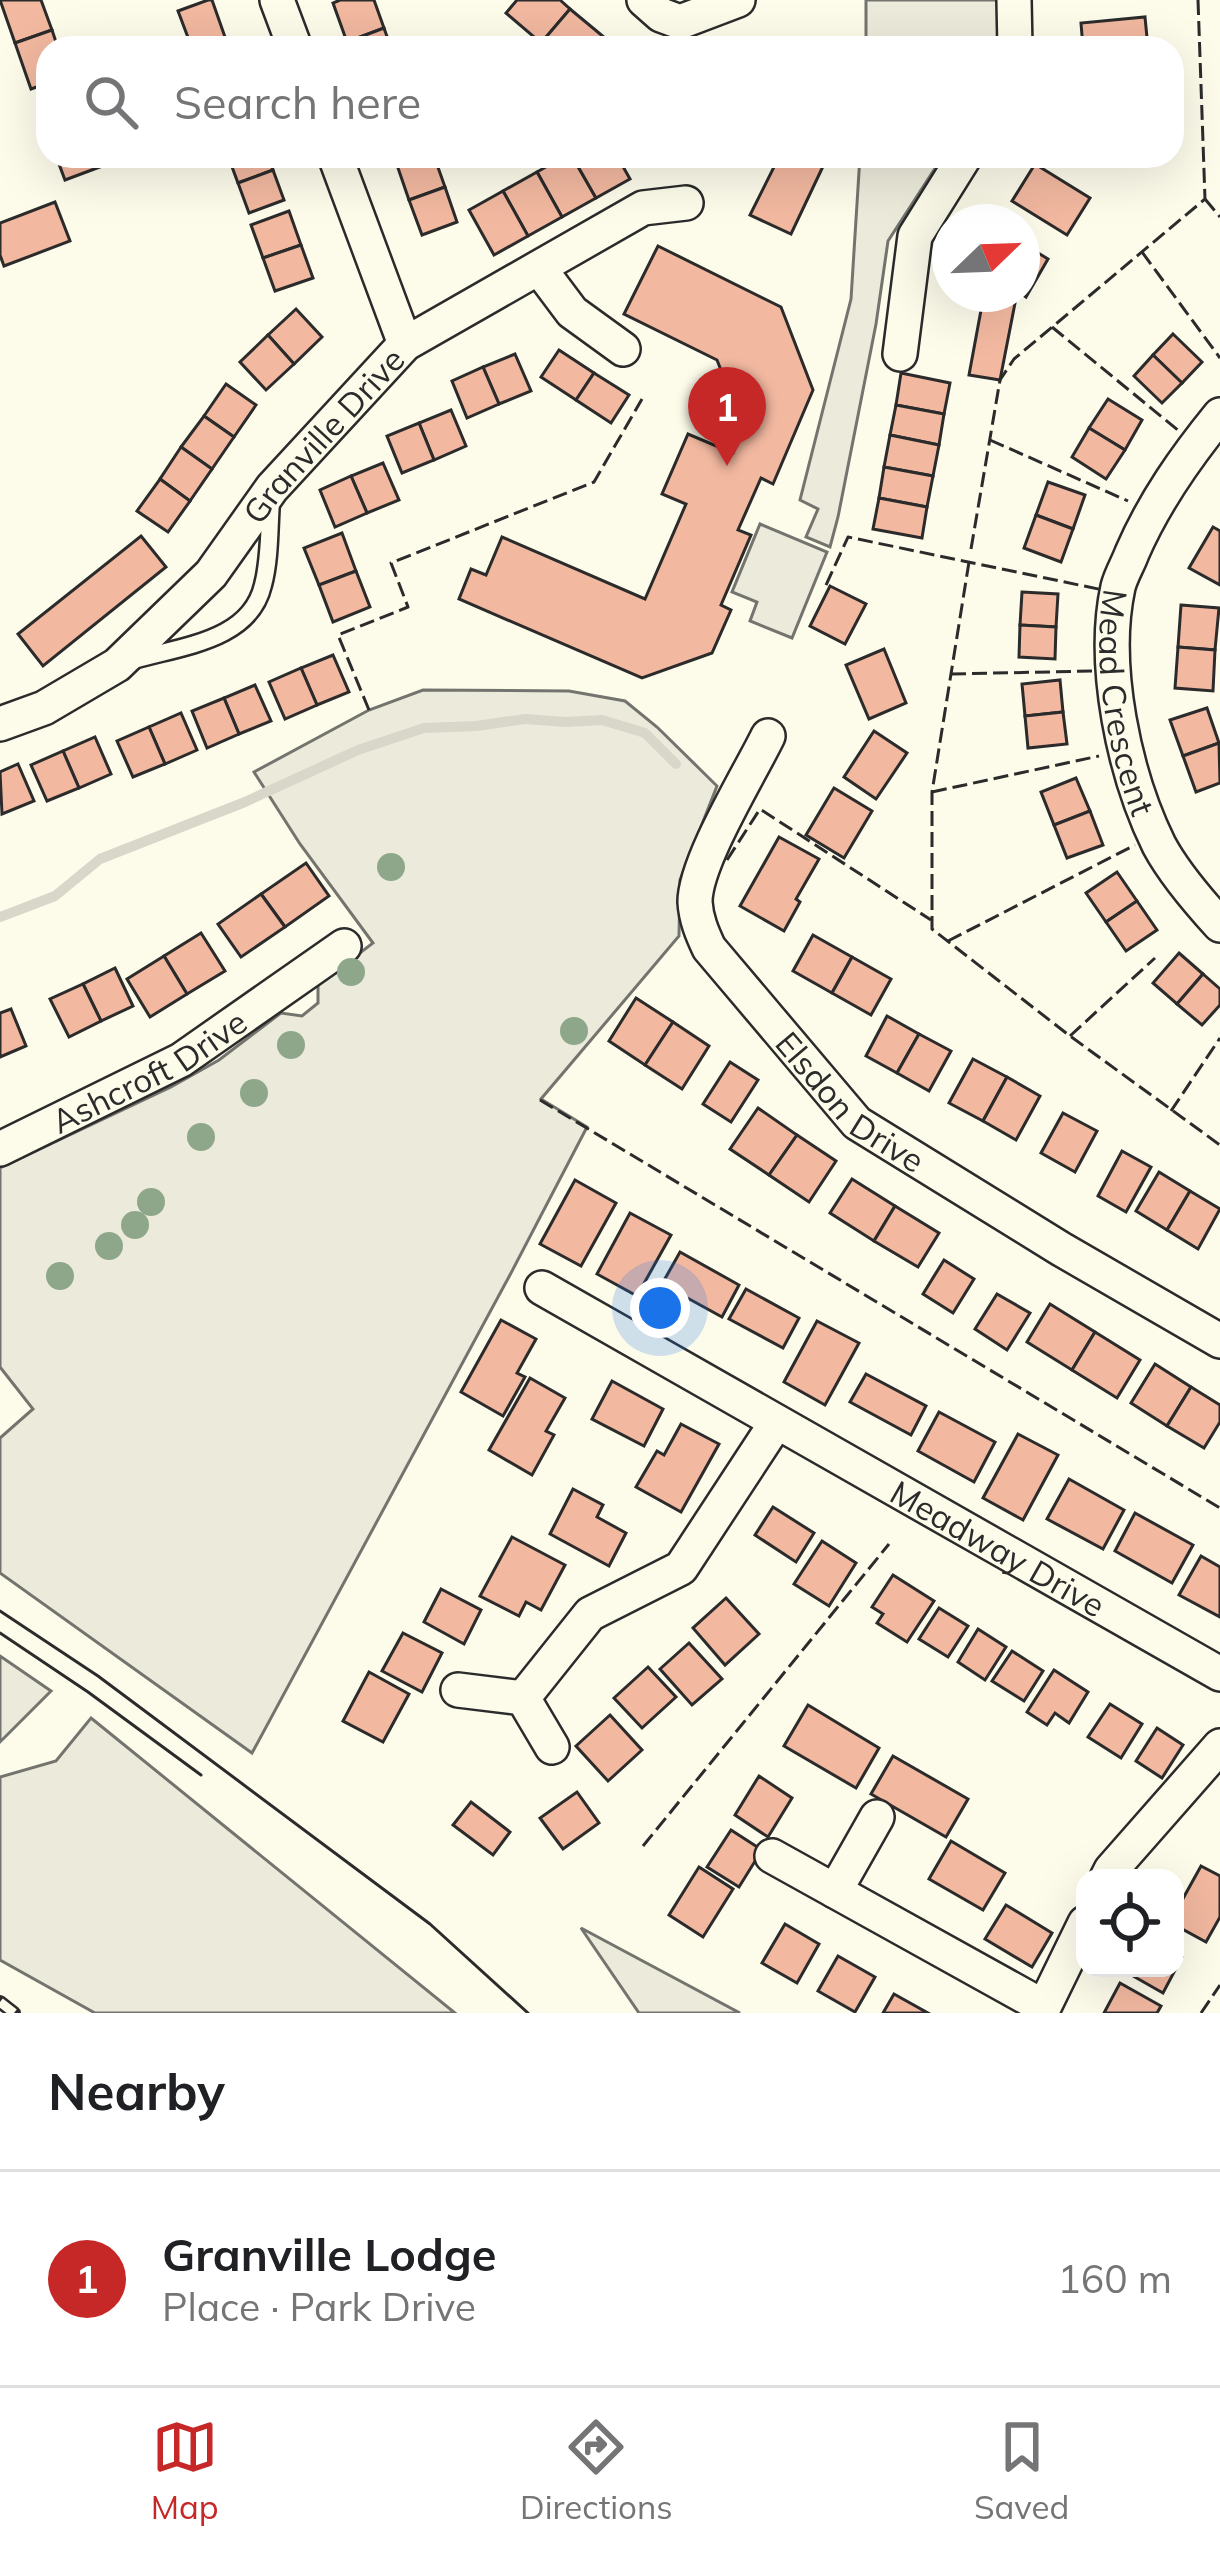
<!DOCTYPE html>
<meta charset="utf-8">
<style>
:root{--surface:#fff;--page:#f6f6f6;--text:#202124;--muted:#757577;--line:#e0e0e0;--accent:#c62828}
body{margin:0;font-family:Mulish,sans-serif;background:var(--page);color:var(--text)}
.controls{position:absolute;right:36px;bottom:36px;display:grid;overflow:hidden;border-radius:24px;box-shadow:0 12px 48px #0002}
.controls button{width:108px;height:108px;display:grid;place-items:center;padding:0;border:0;border-bottom:3px solid var(--line);background:var(--surface);color:var(--text);font:60px sans-serif}
.compass{position:absolute;left:932px;top:204px;width:108px;height:108px;border-radius:50%;background:var(--surface);box-shadow:0 12px 48px #0002;rotate:67deg}
.you{position:absolute;left:660px;top:1308px;width:42px;height:42px;margin:-30px;border:9px solid #fff;border-radius:50%;background:#1a73e8;box-shadow:0 0 0 18px #1a73e833}
.badge{display:grid;place-items:center;width:78px;height:78px;border-radius:50%;background:var(--accent);color:#fff;font-size:39px;font-weight:700}
.pin{position:absolute;translate:-50% -99px;filter:drop-shadow(0 3px 6px #0008)}
.pin::after{content:'';position:absolute;top:63px;width:42px;height:36px;background:inherit;clip-path:polygon(0 0,100% 0,50% 100%)}
.list{margin:0;padding:0;list-style:none}
h2{display:flex;justify-content:space-between;align-items:center;height:156px;margin:0;padding:0 48px;font-size:51px}
h2 small{font-size:39px;font-weight:400;color:var(--muted)}
.list li{display:grid;grid-template-columns:78px 1fr auto;gap:36px;align-items:center;box-sizing:border-box;height:216px;padding:0 48px;border-top:3px solid var(--line)}
.list b{display:block;font-size:45px;white-space:nowrap}
.list p{margin:0;font-size:39px;white-space:nowrap;color:var(--muted)}
.list em{font-size:39px;font-style:normal;color:var(--muted)}
.icon{flex:none;width:66px;height:66px;fill:none;stroke:currentColor;stroke-width:2;stroke-linecap:round;stroke-linejoin:round}
.map{position:relative;flex:none;width:1220px;height:2013px;overflow:hidden}
.search{position:absolute;background:var(--surface);box-shadow:0 12px 48px #0002;left:36px;right:36px;top:36px;height:132px;display:flex;align-items:center;gap:30px;box-sizing:border-box;padding:0 42px;border-radius:36px;color:var(--muted);font-size:45px}
.sheet{height:372px;background:var(--surface)}
nav{display:flex;justify-content:space-around;align-items:center;box-sizing:border-box;height:168px;border-top:3px solid var(--line);background:var(--surface);font-size:33px;color:var(--muted)}
nav a{display:grid;justify-items:center;gap:6px}
nav .on{color:var(--accent)}
.map>svg:first-child{display:block}
</style>
<div class="map">
<svg width="1220" height="2013" viewBox="0 0 1220 2013">
<rect width="100%" height="100%" fill="#fdfbea"/>
<g fill="#ecebdb" stroke="#74746e" stroke-width="3">
<polygon points="866,0 1002,0 1005,48 866,48"/>
<polygon points="860,156 943,156 888,241 876,324 838,517 830,547 806,537 818,509 800,500 851,299"/>
<polygon points="423,690 569,691 625,701 657,727 717,786 680,880 679,936 541,1099 587,1127 511,1273 252,1753 0,1573 0,1438 33,1409 0,1367 0,1168 171,1087 219,1060 281,1013 302,1016 318,1003 318,985 373,943 300,844 254,772 369,710"/>
<polygon points="0,1656 51,1691 0,1742"/>
<polygon points="91,1718 455,2013 95,2013 0,1960 0,1777 56,1761"/>
<polygon points="581,1928 740,2013 639,2013"/>
</g>
<polygon fill="#eceadb" stroke="#74746e" stroke-width="3" points="760,524 827,552 792,638 750,621 757,602 732,592"/>
<g fill="none" stroke-linecap="round" stroke-linejoin="round">
<polyline stroke="#d8d7c9" stroke-width="10" points="0,917 55,896 100,859 245,802 358,750 424,728 476,726 525,719 566,722 602,720 645,733 676,764"/>
</g>
<g fill="#f2b8a0" stroke="#2b2b2b" stroke-width="3">
<polygon points="0,0 41,0 52,30 15,43"/>
<polygon points="208,0 212,0 225,37 192,48 178,11"/>
<polygon points="340,0 374,0 384,28 347,42 333,3"/>
<polygon points="517,0 560,0 570,9 541,43 506,13"/>
<polygon points="570,9 605,38 597,48 548,48 541,43"/>
<polygon points="1145,17 1148,48 1083,48 1081,23"/>
<polygon points="384,28 391,48 349,48 347,42"/>
<polygon points="52,30 58,48 48,48 48,83 31,89 15,43"/>
<polygon points="56,156 102,156 105,165 65,180"/>
<polygon points="228,156 268,156 273,170 238,183"/>
<polygon points="424,156 434,156 445,187 409,200 397,165"/>
<polygon points="565,156 572,156 596,198 562,217 537,172"/>
<polygon points="572,156 617,156 630,179 596,198"/>
<polygon points="775,156 825,156 826,160 791,234 750,215 777,161"/>
<polygon points="1035,164 1090,198 1067,235 1012,201"/>
<polygon points="273,170 284,200 249,213 238,183"/>
<polygon points="537,172 562,217 528,236 503,191"/>
<polygon points="445,187 457,222 422,235 409,200"/>
<polygon points="503,191 528,236 494,255 469,210"/>
<polygon points="55,202 70,241 4,266 0,255 0,223"/>
<polygon points="289,211 301,245 263,258 251,225"/>
<polygon points="1022,243 1048,259 1026,297 1022,294"/>
<polygon points="301,245 313,278 275,291 263,258"/>
<polygon points="658,246 781,307 813,390 773,484 761,478 738,530 751,535 721,605 731,610 712,653 642,678 459,599 471,569 486,575 502,537 645,599 686,504 662,494 688,434 733,453 745,426 723,417 732,398 717,360 624,314"/>
<polygon points="984,294 1016,298 1000,380 969,375"/>
<polygon points="296,309 322,337 294,364 268,335"/>
<polygon points="1173,334 1202,362 1182,383 1153,355"/>
<polygon points="268,335 294,364 266,390 240,362"/>
<polygon points="559,350 594,373 576,400 541,377"/>
<polygon points="515,354 531,391 499,404 483,367"/>
<polygon points="1153,355 1182,383 1162,403 1134,376"/>
<polygon points="483,367 499,404 467,418 452,381"/>
<polygon points="594,373 629,395 611,423 576,400"/>
<polygon points="901,373 950,383 944,414 896,405"/>
<polygon points="226,384 256,405 234,437 204,416"/>
<polygon points="1108,399 1142,420 1125,450 1089,428"/>
<polygon points="896,405 944,414 939,445 890,435"/>
<polygon points="451,410 466,446 434,460 419,423"/>
<polygon points="204,416 234,437 212,469 181,447"/>
<polygon points="419,423 434,460 402,473 387,436"/>
<polygon points="1089,428 1125,450 1106,479 1072,457"/>
<polygon points="890,435 939,445 933,476 884,467"/>
<polygon points="181,447 212,469 190,501 160,479"/>
<polygon points="383,463 399,500 367,513 351,476"/>
<polygon points="884,467 933,476 927,507 879,498"/>
<polygon points="351,476 367,513 335,527 320,490"/>
<polygon points="160,479 190,501 168,532 137,511"/>
<polygon points="1048,482 1085,495 1073,529 1036,515"/>
<polygon points="879,498 927,507 922,538 873,529"/>
<polygon points="1036,515 1073,529 1061,562 1024,548"/>
<polygon points="1213,527 1220,531 1220,585 1189,568"/>
<polygon points="342,533 356,571 319,585 304,548"/>
<polygon points="141,536 166,567 43,666 18,634"/>
<polygon points="356,571 370,607 333,622 319,585"/>
<polygon points="830,586 866,604 845,644 810,626"/>
<polygon points="1022,592 1058,594 1056,627 1020,625"/>
<polygon points="1181,605 1219,608 1215,650 1178,647"/>
<polygon points="1020,625 1056,627 1055,659 1019,657"/>
<polygon points="1178,647 1215,650 1213,691 1175,688"/>
<polygon points="884,649 906,703 869,719 846,665"/>
<polygon points="333,655 349,692 317,705 301,668"/>
<polygon points="301,668 317,705 285,719 269,682"/>
<polygon points="1060,680 1063,712 1025,716 1022,684"/>
<polygon points="255,685 271,721 239,734 224,698"/>
<polygon points="224,698 239,734 207,748 192,711"/>
<polygon points="1207,708 1219,743 1183,756 1170,720"/>
<polygon points="1063,712 1067,744 1028,748 1025,716"/>
<polygon points="181,713 197,750 165,764 149,727"/>
<polygon points="149,727 165,764 133,777 117,741"/>
<polygon points="874,731 907,753 876,799 844,777"/>
<polygon points="95,737 111,774 79,788 63,751"/>
<polygon points="1219,743 1220,783 1196,792 1183,756"/>
<polygon points="63,751 79,788 47,801 31,765"/>
<polygon points="18,764 34,801 2,814 0,772"/>
<polygon points="1076,778 1090,811 1054,825 1041,792"/>
<polygon points="834,788 872,811 844,858 806,835"/>
<polygon points="1090,811 1103,845 1067,858 1054,825"/>
<polygon points="779,837 819,859 796,899 800,902 784,931 740,906"/>
<polygon points="306,863 329,896 285,927 261,894"/>
<polygon points="1117,872 1137,901 1106,922 1086,893"/>
<polygon points="261,894 285,927 241,957 218,924"/>
<polygon points="1137,901 1157,930 1126,951 1106,922"/>
<polygon points="201,933 225,971 187,994 164,956"/>
<polygon points="813,935 852,957 832,993 793,971"/>
<polygon points="1179,953 1203,974 1177,1004 1153,983"/>
<polygon points="164,956 187,994 150,1017 127,979"/>
<polygon points="852,957 891,979 871,1015 832,993"/>
<polygon points="115,968 133,1006 101,1021 83,984"/>
<polygon points="1203,974 1220,989 1220,1005 1202,1025 1177,1004"/>
<polygon points="83,984 101,1021 69,1037 50,999"/>
<polygon points="636,998 673,1022 645,1065 609,1041"/>
<polygon points="11,1009 26,1046 0,1057 0,1013"/>
<polygon points="887,1016 919,1034 897,1073 866,1056"/>
<polygon points="673,1022 709,1046 682,1089 645,1065"/>
<polygon points="919,1034 951,1051 929,1091 897,1073"/>
<polygon points="973,1059 1007,1077 983,1121 949,1103"/>
<polygon points="730,1062 758,1080 731,1122 703,1104"/>
<polygon points="1007,1077 1040,1096 1016,1140 983,1121"/>
<polygon points="758,1108 797,1135 769,1175 730,1149"/>
<polygon points="1063,1113 1097,1131 1075,1172 1041,1153"/>
<polygon points="797,1135 836,1161 809,1202 769,1175"/>
<polygon points="1122,1151 1151,1167 1126,1212 1098,1196"/>
<polygon points="1159,1172 1190,1191 1167,1230 1136,1211"/>
<polygon points="852,1179 895,1206 874,1241 830,1213"/>
<polygon points="575,1180 616,1203 581,1266 540,1244"/>
<polygon points="1190,1191 1220,1209 1198,1249 1167,1230"/>
<polygon points="895,1206 939,1233 918,1267 874,1241"/>
<polygon points="630,1213 671,1235 637,1296 597,1274"/>
<polygon points="680,1252 739,1285 722,1317 662,1284"/>
<polygon points="944,1260 974,1279 953,1313 923,1294"/>
<polygon points="746,1289 799,1318 783,1348 729,1319"/>
<polygon points="997,1294 1030,1313 1007,1350 975,1329"/>
<polygon points="1050,1304 1095,1332 1072,1370 1027,1342"/>
<polygon points="501,1320 536,1339 517,1373 525,1377 503,1416 461,1392"/>
<polygon points="817,1321 859,1343 825,1405 784,1382"/>
<polygon points="1095,1332 1140,1360 1117,1398 1072,1370"/>
<polygon points="1155,1364 1191,1387 1167,1426 1131,1403"/>
<polygon points="866,1374 926,1406 911,1435 850,1402"/>
<polygon points="530,1378 565,1398 546,1431 554,1435 532,1475 489,1450"/>
<polygon points="612,1381 663,1409 644,1446 592,1419"/>
<polygon points="1191,1387 1220,1405 1220,1422 1204,1448 1167,1426"/>
<polygon points="939,1412 995,1442 974,1482 918,1451"/>
<polygon points="681,1424 719,1444 681,1512 636,1487 657,1451 664,1455"/>
<polygon points="1018,1434 1058,1455 1023,1520 983,1498"/>
<polygon points="1069,1479 1124,1510 1103,1549 1047,1519"/>
<polygon points="573,1489 603,1505 597,1517 626,1533 609,1566 550,1534"/>
<polygon points="773,1507 814,1533 796,1562 755,1535"/>
<polygon points="1135,1513 1193,1545 1172,1583 1115,1551"/>
<polygon points="512,1537 565,1565 541,1610 526,1602 519,1616 480,1596"/>
<polygon points="822,1541 856,1563 829,1606 794,1584"/>
<polygon points="1201,1556 1220,1567 1220,1617 1179,1595"/>
<polygon points="893,1575 934,1601 907,1642 877,1623 883,1614 872,1607"/>
<polygon points="441,1589 481,1610 464,1644 424,1622"/>
<polygon points="726,1598 759,1634 725,1665 693,1628"/>
<polygon points="939,1608 968,1626 948,1657 919,1639"/>
<polygon points="978,1629 1006,1647 985,1680 958,1662"/>
<polygon points="403,1633 442,1653 422,1692 382,1671"/>
<polygon points="689,1643 722,1679 692,1705 660,1669"/>
<polygon points="1012,1651 1043,1671 1024,1701 992,1681"/>
<polygon points="648,1667 676,1697 642,1728 614,1698"/>
<polygon points="1054,1670 1088,1692 1069,1723 1055,1713 1047,1725 1027,1712"/>
<polygon points="369,1672 409,1694 383,1742 343,1721"/>
<polygon points="1110,1704 1142,1724 1121,1758 1088,1737"/>
<polygon points="808,1705 879,1748 856,1788 784,1746"/>
<polygon points="610,1715 642,1750 608,1781 576,1746"/>
<polygon points="1157,1728 1183,1745 1162,1778 1136,1761"/>
<polygon points="893,1756 968,1799 946,1837 871,1794"/>
<polygon points="759,1776 792,1798 768,1837 735,1815"/>
<polygon points="577,1792 599,1823 563,1849 540,1818"/>
<polygon points="471,1802 510,1832 493,1855 453,1825"/>
<polygon points="731,1830 762,1850 739,1887 707,1867"/>
<polygon points="951,1841 1005,1873 983,1910 929,1879"/>
<polygon points="1201,1866 1220,1876 1220,1917 1206,1942 1175,1925 1175,1913"/>
<polygon points="699,1867 733,1889 703,1937 669,1915"/>
<polygon points="1006,1905 1052,1933 1032,1967 985,1939"/>
<polygon points="785,1924 819,1944 797,1983 762,1963"/>
<polygon points="1175,1952 1182,1957 1163,1993 1126,1972 1128,1968 1175,1968"/>
<polygon points="838,1956 875,1977 855,2012 818,1991"/>
<polygon points="1120,1983 1161,2006 1157,2013 1104,2013"/>
<polygon points="894,1994 928,2013 883,2013"/>
</g>
<g fill="none" stroke-linecap="round" stroke-linejoin="round">
<g stroke="#2b2b2b" stroke-width="21">
<path id="service" d="M134,660c47,-14 116,-19 129,-75 7,-26 6,-57 8,-84"/>
</g>
<g stroke="#2b2b2b" stroke-width="38">
<g id="minor">
<polyline points="277,0 295,48"/>
<polyline points="644,0 661,15 680,22 738,0"/>
<polyline points="1014,0 1015,48"/>
<polyline points="335,156 405,344"/>
<polyline points="539,268 572,312 623,349"/>
<polyline points="900,354 915,236 965,156"/>
<path id="s1" d="M1220,415c-35,43 -66,87 -88,138 -4,11 -11,22 -14,34 -17,78 6,187 41,258 15,28 39,56 61,80"/>
<path id="s2" d="M0,724l44,-16 73,-43 94,-91 61,-86 133,-144 238,-136 43,-5"/>
<path id="s3" d="M768,736c-19,39 -73,126 -73,166 1,17 7,31 14,46l148,175 204,126 159,92"/>
<path id="s4" d="M0,1149l181,-89 163,-114"/>
<path id="s5" d="M542,1288l678,386"/>
<polyline points="458,1690 523,1698 552,1747"/>
<polyline points="523,1698 590,1614 681,1568 776,1423"/>
<polyline points="772,1856 1044,2007 1085,1923"/>
<polyline points="1107,1878 1111,1870 1220,1746"/>
<polyline points="835,1891 877,1817"/>
</g>
</g>
<use href="#service" stroke="#fdfbea" stroke-width="16"/>
<use href="#minor" stroke="#fdfbea" stroke-width="33"/>
<g stroke="#2b2b2b" stroke-width="3">
<polyline points="0,1611 98,1676 430,1924 528,2013"/>
<polyline points="0,1633 88,1692 201,1775"/>
</g>
<g stroke="#2b2b2b" stroke-width="14">
<polyline id="rail" points="0,2002 14,2013"/>
</g>
<use href="#rail" stroke="#fdfbea" stroke-width="9" stroke-dasharray="27" stroke-linecap="butt"/>
<g stroke="#2b2b2b" stroke-width="3" stroke-dasharray="15 6" stroke-linecap="butt">
<polyline points="1205,199 1220,217"/>
<polyline points="1142,252 1220,358"/>
<polyline points="1052,327 1179,431"/>
<polyline points="990,440 1128,501"/>
<polyline points="971,549 1000,380 1014,359 1205,199 1198,0"/>
<polyline points="969,562 932,792 932,929 1070,1036 1220,1145"/>
<polyline points="826,585 848,537 1103,590"/>
<polyline points="951,674 1094,671"/>
<polyline points="369,710 338,635 408,607 391,563 594,482 642,399"/>
<polyline points="932,792 1099,756"/>
<polyline points="727,860 760,809 931,920"/>
<polyline points="948,941 1135,845"/>
<polyline points="1070,1036 1155,958"/>
<polyline points="540,1100 1220,1508"/>
<polyline points="1171,1111 1220,1038"/>
<polyline points="643,1846 889,1544"/>
<polyline points="1201,2013 1220,1985"/>
</g>
</g>
<g fill="#8ea78a">
<circle cx="391" cy="867" r="14"/>
<circle cx="351" cy="972" r="14"/>
<circle cx="574" cy="1031" r="14"/>
<circle cx="291" cy="1045" r="14"/>
<circle cx="254" cy="1093" r="14"/>
<circle cx="201" cy="1137" r="14"/>
<circle cx="151" cy="1202" r="14"/>
<circle cx="135" cy="1225" r="14"/>
<circle cx="109" cy="1246" r="14"/>
<circle cx="60" cy="1276" r="14"/>
</g>
<g text-anchor="middle" dominant-baseline="central" stroke-width="9" stroke-linejoin="round" paint-order="stroke">
<g font-size="33" fill="#2b2b2b" stroke="#fdfbea">
<text stroke="none"><textPath href="#s2" startOffset="441">Granville Drive</textPath></text>
<text stroke="none"><textPath href="#s1" startOffset="318">Mead Crescent</textPath></text>
<text stroke="none"><textPath href="#s4" startOffset="168">Ashcroft Drive</textPath></text>
<text stroke="none"><textPath href="#s3" startOffset="441">Elsdon Drive</textPath></text>
<text stroke="none"><textPath href="#s5" startOffset="525">Meadway Drive</textPath></text>
</g>
</g>
</svg>
<div class="controls">
<button><svg class="icon" aria-label="locate" viewBox="0 0 24 24"><circle cx="12" cy="12" r="6"/><path d="M12 2v4M12 18v4M2 12h4M18 12h4"/></svg></button>
</div>
<svg class="compass" viewBox="-18 -18 36 36"><path d="M0-13l5 13h-10z" fill="#e53935"/><path d="M0 13l5-13h-10z" fill="#757577"/></svg>
<div class="you"></div>
<div class="pin badge" style="left:727px;top:466px">1</div>
<div class="search"><svg class="icon" aria-label="search" viewBox="0 0 24 24"><circle cx="10" cy="10" r="6"/><path d="M15 15l6 6"/></svg>Search here</div>
</div>
<section class="sheet">
<h2>Nearby<small></small></h2>
<ul class="list">
<li><span class="badge">1</span><div><b>Granville Lodge</b><p>Place · Park Drive</p></div><em>160 m</em></li>
</ul>
</section>
<nav>
<a class="on"><svg class="icon" aria-label="map" viewBox="0 0 24 24"><path d="M3 6l6-2 6 2 6-2v14l-6 2-6-2-6 2zM9 4v14M15 6v14"/></svg>Map</a>
<a><svg class="icon" aria-label="directions" viewBox="0 0 24 24"><path d="M12 3l9 9-9 9-9-9zM9 14v-3h6M13 9l2 2-2 2"/></svg>Directions</a>
<a><svg class="icon" aria-label="saved" viewBox="0 0 24 24"><path d="M7 4h10v16l-5-4-5 4z"/></svg>Saved</a>
</nav>
